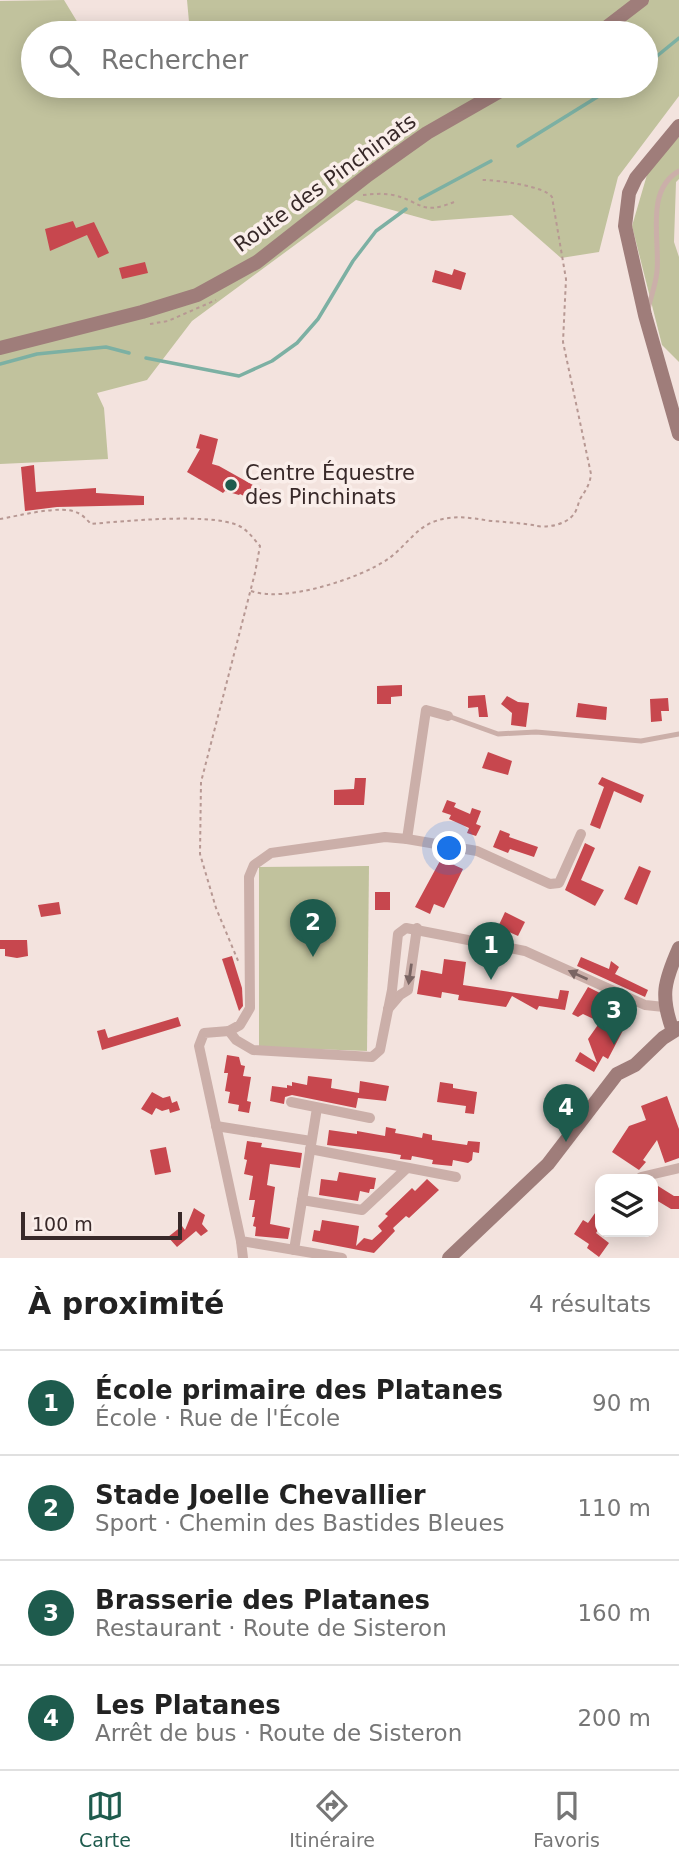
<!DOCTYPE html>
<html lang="fr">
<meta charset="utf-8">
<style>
:root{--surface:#fff;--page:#f6f6f6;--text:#222;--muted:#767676;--line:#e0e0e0;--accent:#1e5b4d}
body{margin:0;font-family:"DejaVu Sans",sans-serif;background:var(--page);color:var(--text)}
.controls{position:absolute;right:21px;bottom:21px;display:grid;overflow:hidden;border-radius:14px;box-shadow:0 4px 18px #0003}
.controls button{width:63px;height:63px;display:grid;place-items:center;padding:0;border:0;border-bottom:2px solid var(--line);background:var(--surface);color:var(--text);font:35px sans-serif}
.scale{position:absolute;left:21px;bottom:18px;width:161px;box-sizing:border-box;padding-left:7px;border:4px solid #382929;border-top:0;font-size:19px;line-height:24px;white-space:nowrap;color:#382929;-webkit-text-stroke:5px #faeeea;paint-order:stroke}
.you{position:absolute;left:450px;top:849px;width:24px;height:24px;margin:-18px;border:5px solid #fff;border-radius:50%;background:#1a73e8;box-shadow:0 0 0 10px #1a73e833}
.badge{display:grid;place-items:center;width:46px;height:46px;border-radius:50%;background:var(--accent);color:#fff;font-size:23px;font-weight:700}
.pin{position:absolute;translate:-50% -58px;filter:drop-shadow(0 2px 4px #0008)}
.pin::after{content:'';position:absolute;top:37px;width:24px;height:21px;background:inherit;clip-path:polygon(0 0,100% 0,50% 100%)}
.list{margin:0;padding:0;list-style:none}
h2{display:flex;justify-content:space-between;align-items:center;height:91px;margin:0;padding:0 28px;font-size:30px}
h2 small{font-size:23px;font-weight:400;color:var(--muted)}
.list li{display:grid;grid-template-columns:46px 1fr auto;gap:21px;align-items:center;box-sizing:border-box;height:105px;padding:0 28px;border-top:2px solid var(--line)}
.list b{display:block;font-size:26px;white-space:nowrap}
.list p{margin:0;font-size:23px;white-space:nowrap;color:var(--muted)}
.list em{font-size:23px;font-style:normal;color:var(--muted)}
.icon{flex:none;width:38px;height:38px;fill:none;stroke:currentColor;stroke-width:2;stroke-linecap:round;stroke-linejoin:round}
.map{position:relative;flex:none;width:679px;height:1258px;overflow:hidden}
.search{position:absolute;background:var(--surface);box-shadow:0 4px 18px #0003;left:21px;right:21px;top:21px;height:77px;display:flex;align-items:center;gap:18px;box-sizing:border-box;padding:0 24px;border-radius:38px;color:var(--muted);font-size:26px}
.sheet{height:511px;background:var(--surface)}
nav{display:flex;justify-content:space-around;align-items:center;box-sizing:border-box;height:98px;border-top:2px solid var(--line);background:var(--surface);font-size:19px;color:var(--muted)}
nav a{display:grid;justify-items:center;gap:4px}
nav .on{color:var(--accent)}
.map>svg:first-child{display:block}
</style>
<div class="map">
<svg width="679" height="1258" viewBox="0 0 679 1258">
<rect width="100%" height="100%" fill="#f3e3de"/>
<g fill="#c1c29d">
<polygon points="64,0 84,33 33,33 33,86 646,86 646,33 190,33 187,0 679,0 679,96 618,177 599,252 561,258 512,215 432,221 356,200 192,321 147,380 97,393 104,408 108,459 0,464 0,1"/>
<polygon points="679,137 679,179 676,182 674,242 679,257 679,362 662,345 632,226 649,168"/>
<polygon points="369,866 367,1051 259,1047 259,867"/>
</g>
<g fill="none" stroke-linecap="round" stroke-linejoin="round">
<g stroke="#7cb0a3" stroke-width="3.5">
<polyline points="646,65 679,38"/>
<polyline points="518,146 615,86"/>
<polyline points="420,199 491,161"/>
<polyline points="146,358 239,376 272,361 297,343 318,319 353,261 376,231 406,209"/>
<polyline points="0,364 37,354 106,347 129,353"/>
</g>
</g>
<g fill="#c7474e">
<polygon points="73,221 76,228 94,222 109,253 98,258 87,235 50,251 45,229"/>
<polygon points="145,262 148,273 122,279 119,268"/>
<polygon points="454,269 466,273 461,290 432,282 435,270 452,275"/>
<polygon points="200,434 218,439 212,464 219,466 269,494 262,505 240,494 239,495 225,491 223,493 187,472 200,449 196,448"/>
<polygon points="34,465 36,492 96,488 96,493 144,496 144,505 57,507 25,511 21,467"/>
<polygon points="402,685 402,696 391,697 391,704 377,704 377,686"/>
<polygon points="485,695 488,717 479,717 478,707 468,708 468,696"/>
<polygon points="507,696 518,702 529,703 526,727 511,725 512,713 501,704"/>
<polygon points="668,698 669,711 661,711 662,721 651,722 650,699"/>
<polygon points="578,703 607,707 606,720 576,717"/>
<polygon points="488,752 512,761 508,775 482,768"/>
<polygon points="602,777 644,795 641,803 614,791 600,829 590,825 604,787 598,784"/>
<polygon points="355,778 366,778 364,805 334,805 334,790 354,789"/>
<polygon points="447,800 456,803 454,807 470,814 472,808 481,811 476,824 481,826 476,836 467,833 469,828 449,819 451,815 442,812"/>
<polygon points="500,830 510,834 509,837 538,847 534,857 510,849 508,853 493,847"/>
<polygon points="585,843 595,848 581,880 604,890 595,906 565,890"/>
<polygon points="441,859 463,869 444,908 434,904 430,914 415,907"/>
<polygon points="639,866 651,871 637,905 624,899"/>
<rect x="375" y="892" width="15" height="18"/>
<polygon points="59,902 61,914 41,917 38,905"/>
<polygon points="505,912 525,922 518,936 498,927"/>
<polygon points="0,940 27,940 28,956 17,958 5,956 5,949 0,949"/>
<polygon points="232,956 242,988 243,1006 239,1011 222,959"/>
<polygon points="581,957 609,969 611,961 619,967 615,974 648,990 645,997 577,966"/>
<polygon points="444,959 466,962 463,985 558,999 560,990 569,991 565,1010 539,1006 537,1010 512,996 506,1007 458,1000 459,995 442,992 441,998 417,994 421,970 442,974"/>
<polygon points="588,987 600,993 598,996 631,1015 608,1059 603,1056 594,1072 575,1061 580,1052 597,1063 588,1039 600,1022 583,1014 578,1017 572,1014"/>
<polygon points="178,1017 181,1026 102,1050 97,1031 105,1029 108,1038"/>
<polygon points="227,1055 239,1057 241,1065 245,1066 243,1076 251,1077 247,1101 251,1102 249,1113 238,1111 239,1105 228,1103 230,1092 225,1091 228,1073 224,1073"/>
<polygon points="308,1076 332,1079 331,1088 359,1093 360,1081 389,1086 386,1101 358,1098 356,1108 292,1095 285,1097 284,1104 270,1101 272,1086 287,1088 287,1085 292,1086 292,1082 307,1085"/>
<polygon points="440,1082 453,1084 453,1088 477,1092 474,1114 465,1113 466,1106 437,1102"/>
<polygon points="152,1092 163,1098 170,1096 172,1103 177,1101 180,1110 170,1113 169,1109 162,1111 156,1108 152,1115 141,1109"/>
<polygon points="667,1096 679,1129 679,1158 665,1163 657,1140 643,1160 646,1162 639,1170 612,1152 629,1126 646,1120 641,1106"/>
<polygon points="386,1127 396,1129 395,1133 412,1136 422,1138 423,1133 432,1135 432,1140 467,1145 468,1141 480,1142 479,1153 473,1152 472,1160 468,1163 453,1160 452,1166 432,1164 433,1160 412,1156 411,1160 400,1159 401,1155 389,1153 327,1145 329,1130 357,1134 357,1131 385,1136"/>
<polygon points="247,1141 262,1143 261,1147 302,1153 300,1168 270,1164 267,1185 275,1187 270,1224 290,1228 288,1239 255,1236 256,1227 253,1226 255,1217 252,1217 255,1200 249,1200 253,1176 244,1174 247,1160 244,1159"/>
<polygon points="166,1147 171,1172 155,1175 150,1150"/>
<polygon points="339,1172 376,1178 374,1189 370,1189 369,1193 360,1191 358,1201 319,1195 321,1179 337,1181"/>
<polygon points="427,1179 439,1190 409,1218 406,1216 393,1228 395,1231 374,1253 312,1241 314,1230 320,1231 322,1220 359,1226 356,1246 364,1238 372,1240 382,1231 378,1226 388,1216 385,1214 412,1188 415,1191"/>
<polygon points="658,1186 674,1196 679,1196 679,1209 671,1209 656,1200 657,1198 653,1195"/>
<polygon points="600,1206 600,1227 596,1233 609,1243 599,1257 587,1248 589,1244 574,1234 583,1220 588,1223"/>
<polygon points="194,1208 205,1215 202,1224 208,1231 201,1236 196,1231 177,1247 168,1237 182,1226 185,1230"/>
</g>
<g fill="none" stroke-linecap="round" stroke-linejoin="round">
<g stroke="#b79893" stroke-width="2" stroke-dasharray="3.5 3.5" stroke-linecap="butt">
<path d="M363,195c10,-1 20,-2 30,0 28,6 27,21 61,7"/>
<polyline points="150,324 168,321 216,300"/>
<path d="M0,519c18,-3 63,-15 78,-6 5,2 9,7 13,11 33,-3 117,-11 146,1 10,4 16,13 23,21l-5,27 -54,209 -1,72 16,54 23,55"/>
<path d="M251,591c33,12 108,-12 137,-32 16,-11 27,-30 45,-37 21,-8 37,-4 58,-1 14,1 28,2 42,4 12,4 33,0 41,-11 3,-4 4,-10 6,-15 6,-9 10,-15 11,-25l-28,-132 3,-63 -14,-82c-7,-11 -55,-17 -70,-17"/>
</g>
<g stroke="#cbafa9" stroke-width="5">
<path d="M648,309c3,-13 8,-25 9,-38 3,-32 -12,-81 22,-100"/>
<polyline points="448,716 498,734 536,732 641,741 679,734"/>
</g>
<g stroke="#cbafa9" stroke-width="10">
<polyline points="407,839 477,851 550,884 559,883 581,834"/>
<polyline points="388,1009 400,995 408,990 417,928"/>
<polyline points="229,1031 240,1025 250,1008 249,877 254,865 271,853 385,837 407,839 426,710 448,716"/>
<polyline points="291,1102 370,1118"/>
<polyline points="216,1126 311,1141"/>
<polyline points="310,1149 456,1177"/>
<polyline points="641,1179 641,1177 679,1168"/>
<polyline points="302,1200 362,1210 407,1168"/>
<polyline points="241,1241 243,1258"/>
<polyline points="294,1250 317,1108"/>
<polyline points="342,1258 241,1241 199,1046 204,1033 229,1031 236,1040 253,1050 372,1057 380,1050 392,990 398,934 406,928 525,951 645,1005 664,1007"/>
</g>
<g stroke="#9f7d7a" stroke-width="14">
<polyline points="599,33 642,0"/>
<polyline points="679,126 636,178 629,193 625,226 645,315 679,434"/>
<polyline points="0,348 142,312 197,295 257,262 368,175 427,133 509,86"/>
<path d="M673,1031c-13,-35 -9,-49 6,-83"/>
<polyline points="449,1258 548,1164 617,1074 635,1065 663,1038 679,1028"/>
</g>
</g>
<defs><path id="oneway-solid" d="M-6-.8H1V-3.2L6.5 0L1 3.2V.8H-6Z" transform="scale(1.75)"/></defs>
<g fill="#7a6563">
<use href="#oneway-solid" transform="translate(410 974) rotate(98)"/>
<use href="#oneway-solid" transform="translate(578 975) rotate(-156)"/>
</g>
<circle fill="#1e5b4d" stroke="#faeeea" stroke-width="2.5" cx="231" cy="485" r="7"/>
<g text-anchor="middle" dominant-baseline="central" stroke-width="7" stroke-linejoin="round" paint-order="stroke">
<g font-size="21" fill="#382929" stroke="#faeeea">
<text transform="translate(325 183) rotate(-36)">Route des Pinchinats</text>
</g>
<g font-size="21" fill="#382929" stroke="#faeeea" text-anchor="start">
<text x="245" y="473">Centre Équestre<tspan x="245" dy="24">des Pinchinats</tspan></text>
</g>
</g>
</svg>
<div class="controls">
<button><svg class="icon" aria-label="layers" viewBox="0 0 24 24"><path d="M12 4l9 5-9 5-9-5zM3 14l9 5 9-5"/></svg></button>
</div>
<div class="scale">100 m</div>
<div class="you"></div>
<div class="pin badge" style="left:491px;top:980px">1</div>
<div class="pin badge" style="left:313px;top:957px">2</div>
<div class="pin badge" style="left:614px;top:1045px">3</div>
<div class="pin badge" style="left:566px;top:1142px">4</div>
<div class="search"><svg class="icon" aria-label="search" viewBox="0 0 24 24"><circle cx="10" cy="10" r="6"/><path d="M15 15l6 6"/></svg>Rechercher</div>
</div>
<section class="sheet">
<h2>À proximité<small>4 résultats</small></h2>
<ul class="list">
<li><span class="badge">1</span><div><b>École primaire des Platanes</b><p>École · Rue de l'École</p></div><em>90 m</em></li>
<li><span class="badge">2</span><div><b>Stade Joelle Chevallier</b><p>Sport · Chemin des Bastides Bleues</p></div><em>110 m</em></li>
<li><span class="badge">3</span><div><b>Brasserie des Platanes</b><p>Restaurant · Route de Sisteron</p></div><em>160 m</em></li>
<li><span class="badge">4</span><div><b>Les Platanes</b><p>Arrêt de bus · Route de Sisteron</p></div><em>200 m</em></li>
</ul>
</section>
<nav>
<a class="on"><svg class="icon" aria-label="map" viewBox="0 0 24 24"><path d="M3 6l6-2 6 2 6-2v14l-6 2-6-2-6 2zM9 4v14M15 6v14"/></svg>Carte</a>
<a><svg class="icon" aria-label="directions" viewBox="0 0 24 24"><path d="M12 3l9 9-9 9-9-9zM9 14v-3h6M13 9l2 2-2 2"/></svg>Itinéraire</a>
<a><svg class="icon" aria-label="saved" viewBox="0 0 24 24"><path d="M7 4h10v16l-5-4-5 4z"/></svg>Favoris</a>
</nav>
